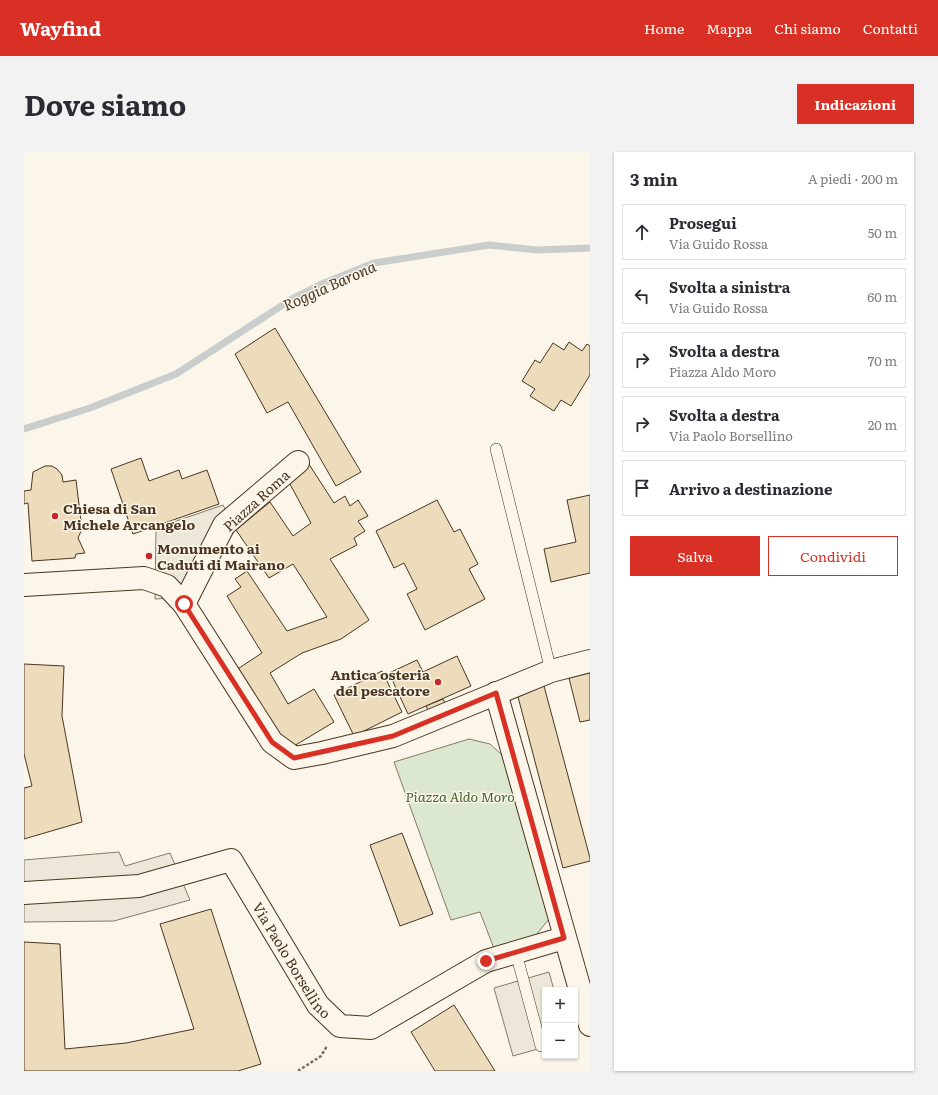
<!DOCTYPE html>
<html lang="it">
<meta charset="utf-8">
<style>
:root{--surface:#fff;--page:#f2f2f3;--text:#2b2b33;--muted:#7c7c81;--line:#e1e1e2;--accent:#d93025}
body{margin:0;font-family:Literata,serif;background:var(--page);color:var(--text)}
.controls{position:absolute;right:12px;bottom:12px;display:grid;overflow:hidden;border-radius:0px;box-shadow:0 1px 3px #0004}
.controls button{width:36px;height:36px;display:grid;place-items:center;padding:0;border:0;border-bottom:1px solid var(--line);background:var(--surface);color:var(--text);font:20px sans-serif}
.stop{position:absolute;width:12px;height:12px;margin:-9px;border:3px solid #d93025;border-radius:50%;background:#fff}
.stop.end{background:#d93025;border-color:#fff;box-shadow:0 1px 4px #0008}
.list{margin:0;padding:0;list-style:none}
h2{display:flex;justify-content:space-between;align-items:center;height:52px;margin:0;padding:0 16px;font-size:17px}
h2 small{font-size:13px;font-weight:400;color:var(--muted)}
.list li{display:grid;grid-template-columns:26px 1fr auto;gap:12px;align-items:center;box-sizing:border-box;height:56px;margin:0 8px 8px;padding:0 8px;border:1px solid var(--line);border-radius:0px}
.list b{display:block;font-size:15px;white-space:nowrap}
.list p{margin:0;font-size:13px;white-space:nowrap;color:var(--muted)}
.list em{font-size:13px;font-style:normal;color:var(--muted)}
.actions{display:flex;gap:8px;padding:12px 16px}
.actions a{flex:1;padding:9px 0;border:1px solid var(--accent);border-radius:0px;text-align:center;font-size:14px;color:var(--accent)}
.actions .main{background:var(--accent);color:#fff}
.icon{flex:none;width:22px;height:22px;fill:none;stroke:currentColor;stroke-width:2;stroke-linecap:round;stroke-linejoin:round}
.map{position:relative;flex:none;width:566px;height:919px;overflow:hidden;border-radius:0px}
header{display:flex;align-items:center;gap:24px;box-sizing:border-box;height:56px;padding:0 20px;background:var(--accent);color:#fff}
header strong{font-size:19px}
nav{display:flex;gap:22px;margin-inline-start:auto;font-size:14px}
.intro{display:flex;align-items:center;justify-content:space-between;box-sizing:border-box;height:96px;padding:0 24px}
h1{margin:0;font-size:28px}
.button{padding:10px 18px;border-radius:0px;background:var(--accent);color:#fff;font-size:14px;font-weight:700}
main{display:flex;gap:24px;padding:0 24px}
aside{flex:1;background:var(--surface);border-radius:0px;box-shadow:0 1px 3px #0004}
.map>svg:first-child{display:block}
</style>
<header>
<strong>Wayfind</strong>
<nav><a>Home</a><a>Mappa</a><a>Chi siamo</a><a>Contatti</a></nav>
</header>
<div class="intro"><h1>Dove siamo</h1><a class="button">Indicazioni</a></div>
<main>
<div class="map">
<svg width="566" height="919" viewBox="0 0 566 919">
<rect width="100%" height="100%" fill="#fbf6e9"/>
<polygon fill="#dce7d0" stroke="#887966" points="445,587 466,592 478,603 525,767 508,788 471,799 456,760 427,768 370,610"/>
<g fill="#ede7d9" stroke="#887966">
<polygon points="199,353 212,377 182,422 176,444 131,447 132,376"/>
<polygon points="95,700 101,714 146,701 166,748 90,769 0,770 0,708"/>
<polygon points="525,820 530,838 521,838 521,895 489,904 470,836"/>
</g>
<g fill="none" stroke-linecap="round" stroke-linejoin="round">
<polyline stroke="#c9cecd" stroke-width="7" points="0,277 66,256 152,222 268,147 300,131 350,111 465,93 513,98 566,96"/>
</g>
<g fill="#ecdcbc" stroke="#4a3520">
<polygon points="251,176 337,320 312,334 264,250 243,261 211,202"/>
<polygon points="545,190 558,199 563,192 566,194 566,223 547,254 537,248 530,259 506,244 511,237 498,229 511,208 516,211 529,191 540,198"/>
<polygon points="117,306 125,329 155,318 158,327 183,318 195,352 109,382 87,317"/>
<polygon points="281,306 310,351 321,344 326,354 334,348 344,364 334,369 341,379 330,386 333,393 306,407 345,468 317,487 278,501 246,521 264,552 290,537 310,570 270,594 250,582 209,520 238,501 203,444 217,435 211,427 223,419 263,479 303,465 269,412 245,426 212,378 246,350 269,384 287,371 261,323"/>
<polygon points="21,314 28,314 33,317 38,323 39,330 52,328 58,377 54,386 61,401 52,402 51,406 8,409 4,351 0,352 0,339 7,338 9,320"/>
<polygon points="566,343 566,421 527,430 520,397 552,390 543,348"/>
<polygon points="413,348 430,380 436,377 454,412 445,417 461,447 401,478 383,442 393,437 380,411 370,416 352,379"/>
<polygon points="433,504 447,534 384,562 365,521 393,508 399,520"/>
<polygon points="0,512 40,514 38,564 58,670 0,687 0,636 8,634 0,602"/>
<polygon points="358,519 378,560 330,584 310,543"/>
<polygon points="566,520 566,568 556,570 545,526"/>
<polygon points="520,534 566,706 566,709 539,716 493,541"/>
<polygon points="419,547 423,555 406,562 402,554"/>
<polygon points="378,681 409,762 376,774 346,693"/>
<polygon points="187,757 237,912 214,919 0,919 0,790 36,792 41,897 102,891 170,877 136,772"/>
<polygon points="430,853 471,919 411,919 387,880"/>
</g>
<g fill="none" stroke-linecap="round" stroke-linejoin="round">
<g stroke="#4a3520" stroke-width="12">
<g id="service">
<polyline points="472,297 527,519"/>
<polyline points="492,801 517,894"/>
</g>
</g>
<g stroke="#4a3520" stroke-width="24">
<g id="minor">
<polyline points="160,452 200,373 274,310"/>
<polyline points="472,541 566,873"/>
<path id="s1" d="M0,741l115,-7 92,-26 87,145 22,21 31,2 115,-67 78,-23"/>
</g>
</g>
<g stroke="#4a3520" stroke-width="24">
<polyline id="tertiary" points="0,433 120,426 143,434 160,452 248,590 270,606 298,601 369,584 527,519 566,509"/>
</g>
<polyline stroke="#7f6f5c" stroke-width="2.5" stroke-dasharray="3 2" stroke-linecap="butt" points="274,919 297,904 303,894"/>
<use href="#service" stroke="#fbf6e9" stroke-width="11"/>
<use href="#minor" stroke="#fbf6e9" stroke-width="22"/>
<use href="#tertiary" stroke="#fbf6e9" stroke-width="22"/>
</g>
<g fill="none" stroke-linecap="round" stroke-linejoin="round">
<polyline stroke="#d93025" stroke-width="5" points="160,452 248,590 270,606 369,584 472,541 540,786 462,809"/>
</g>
<g fill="#c62828" stroke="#fbf6e9" stroke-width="1.5">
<circle cx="31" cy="364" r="4"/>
<circle cx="125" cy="404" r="4"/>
<circle cx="414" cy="530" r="4"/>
</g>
<g text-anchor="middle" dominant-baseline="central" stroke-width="3" stroke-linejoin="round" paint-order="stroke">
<g font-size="14" fill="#4a3520" stroke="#fbf6e9">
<text transform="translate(232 348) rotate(-42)">Piazza Roma</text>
<text stroke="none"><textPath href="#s1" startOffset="328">Via Paolo Borsellino</textPath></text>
</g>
<g font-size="14" font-weight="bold" fill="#4a3520" stroke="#fbf6e9" text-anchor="start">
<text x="39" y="356">Chiesa di San<tspan x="39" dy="16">Michele Arcangelo</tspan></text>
<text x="133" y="396">Monumento ai<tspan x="133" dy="16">Caduti di Mairano</tspan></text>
<text x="406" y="522" text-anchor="end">Antica osteria<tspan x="406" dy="16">del pescatore</tspan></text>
</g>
<g font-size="14" font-style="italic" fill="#436837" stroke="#fbf6e9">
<text x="436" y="644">Piazza Aldo Moro</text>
</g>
<g font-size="15" font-style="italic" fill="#4a3520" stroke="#fbf6e9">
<text transform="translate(305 133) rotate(-24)">Roggia Barona</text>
</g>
</g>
</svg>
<div class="controls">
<button>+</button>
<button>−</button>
</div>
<div class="stop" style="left:160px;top:452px"></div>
<div class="stop end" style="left:462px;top:809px"></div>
</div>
<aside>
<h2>3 min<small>A piedi · 200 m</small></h2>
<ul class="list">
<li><svg class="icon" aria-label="ahead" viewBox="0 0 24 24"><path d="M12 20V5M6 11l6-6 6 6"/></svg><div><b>Prosegui</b><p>Via Guido Rossa</p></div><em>50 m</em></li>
<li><svg class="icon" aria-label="left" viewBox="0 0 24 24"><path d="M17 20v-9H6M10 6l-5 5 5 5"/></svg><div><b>Svolta a sinistra</b><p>Via Guido Rossa</p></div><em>60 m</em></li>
<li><svg class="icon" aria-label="right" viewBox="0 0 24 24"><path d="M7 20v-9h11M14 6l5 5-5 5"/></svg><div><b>Svolta a destra</b><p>Piazza Aldo Moro</p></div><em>70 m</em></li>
<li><svg class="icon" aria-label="right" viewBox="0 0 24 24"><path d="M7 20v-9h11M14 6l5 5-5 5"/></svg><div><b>Svolta a destra</b><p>Via Paolo Borsellino</p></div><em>20 m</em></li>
<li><svg class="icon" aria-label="arrive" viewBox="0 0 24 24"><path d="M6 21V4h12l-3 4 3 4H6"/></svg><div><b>Arrivo a destinazione</b></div></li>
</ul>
<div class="actions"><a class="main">Salva</a><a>Condividi</a></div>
</aside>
</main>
